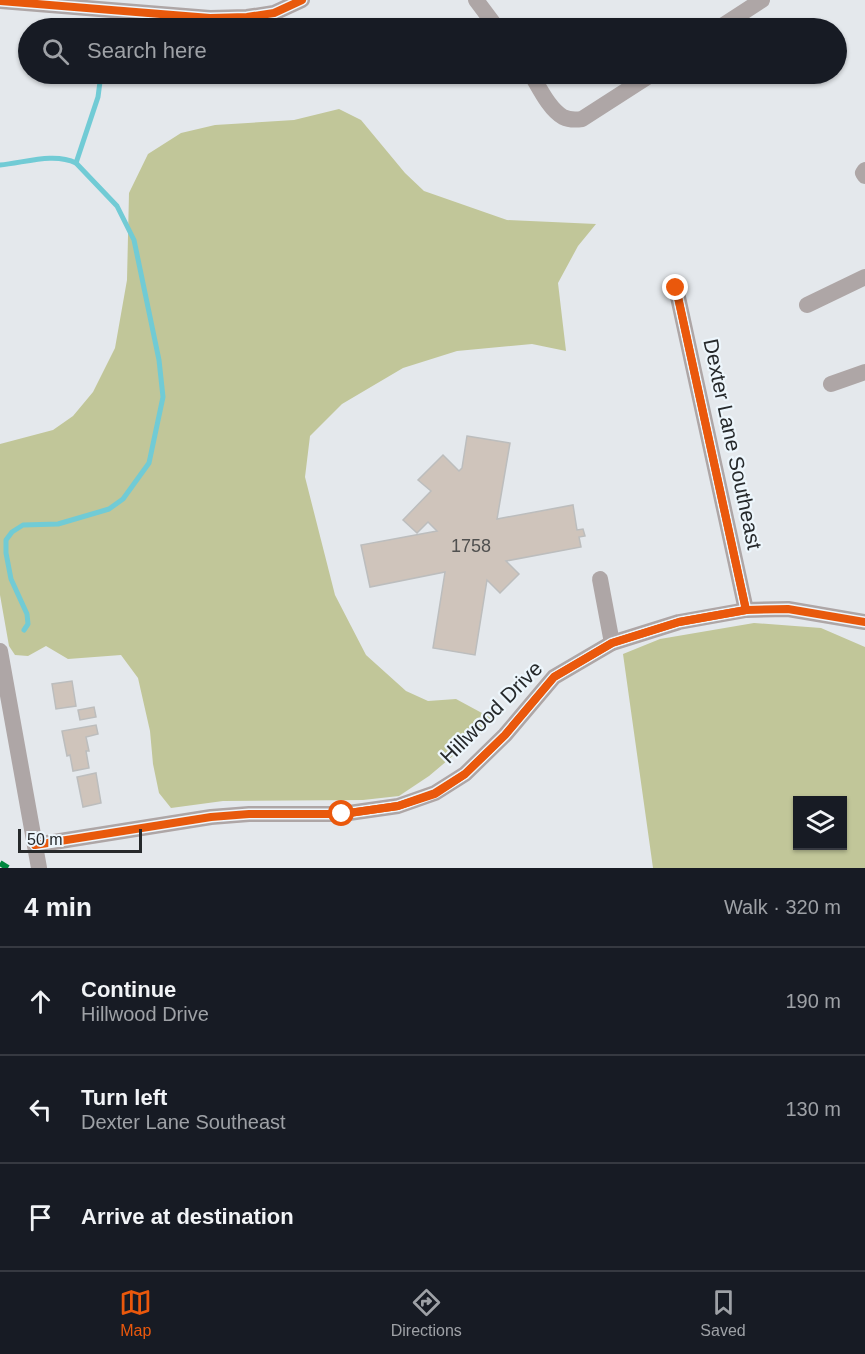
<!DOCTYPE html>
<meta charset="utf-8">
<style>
:root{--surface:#171b24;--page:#242831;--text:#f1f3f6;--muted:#9ea1a6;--line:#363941;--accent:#ea580c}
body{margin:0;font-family:Arial,sans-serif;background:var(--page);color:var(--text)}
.controls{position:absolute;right:18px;bottom:18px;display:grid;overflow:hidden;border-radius:0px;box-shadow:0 2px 4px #0004}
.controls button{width:54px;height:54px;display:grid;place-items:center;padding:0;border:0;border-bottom:2px solid var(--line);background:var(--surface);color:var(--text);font:30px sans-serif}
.scale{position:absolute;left:18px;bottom:15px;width:124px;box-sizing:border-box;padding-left:6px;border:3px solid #26292b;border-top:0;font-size:16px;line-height:21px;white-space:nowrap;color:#26292b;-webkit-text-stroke:4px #edf6fc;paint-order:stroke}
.stop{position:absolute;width:18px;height:18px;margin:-14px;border:4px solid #ea580c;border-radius:50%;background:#fff}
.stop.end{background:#ea580c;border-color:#fff;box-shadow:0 2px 6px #0008}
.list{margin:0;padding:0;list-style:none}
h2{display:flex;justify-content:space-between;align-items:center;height:78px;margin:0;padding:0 24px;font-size:26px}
h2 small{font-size:20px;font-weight:400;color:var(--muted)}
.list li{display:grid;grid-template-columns:39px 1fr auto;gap:18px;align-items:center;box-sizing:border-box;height:108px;padding:0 24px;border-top:2px solid var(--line)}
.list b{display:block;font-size:22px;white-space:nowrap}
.list p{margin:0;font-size:20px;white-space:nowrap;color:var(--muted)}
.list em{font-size:20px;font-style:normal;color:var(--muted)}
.icon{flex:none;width:33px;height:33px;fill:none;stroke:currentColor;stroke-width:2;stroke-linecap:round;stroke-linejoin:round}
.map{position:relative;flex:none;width:865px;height:868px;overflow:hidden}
.search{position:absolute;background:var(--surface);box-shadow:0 2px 4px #0004;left:18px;right:18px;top:18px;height:66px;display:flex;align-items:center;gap:15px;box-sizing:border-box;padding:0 21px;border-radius:33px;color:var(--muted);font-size:22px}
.sheet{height:402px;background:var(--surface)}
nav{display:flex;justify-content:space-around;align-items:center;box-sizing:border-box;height:84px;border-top:2px solid var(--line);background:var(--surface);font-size:16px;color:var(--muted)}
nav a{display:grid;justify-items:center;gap:3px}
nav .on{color:var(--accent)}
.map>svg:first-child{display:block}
</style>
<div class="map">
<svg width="865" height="868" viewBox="0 0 865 868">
<rect width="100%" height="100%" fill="#e4e8ec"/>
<g fill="#c1c699" fill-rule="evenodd">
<polygon points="339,109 361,120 405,173 424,191 507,220 596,224 578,246 558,283 566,351 532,344 457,351 403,368 342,404 310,436 305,477 335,595 366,655 406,691 428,701 456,699 493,719 486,728 429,776 399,796 363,800 223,801 171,808 159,793 153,764 150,731 138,678 121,655 68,659 46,646 28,656 15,655 9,646 0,595 0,444 53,430 73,416 93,392 115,348 127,280 129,193 148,154 181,133 215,125 294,120"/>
<path d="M754,623l67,5 44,19v221h-212l-30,-214 37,-15zM798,800h44v46h-44z"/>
</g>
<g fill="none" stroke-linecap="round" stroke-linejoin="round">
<g stroke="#71cbd5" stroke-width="5">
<polyline points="92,21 93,28"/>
<path d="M0,165c24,-2 54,-13 76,-2"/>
<polyline points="24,630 28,624 27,614 11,579 6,553 6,540 12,532 23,525 58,524 109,509 123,499 149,463 163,397 159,360 134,240 117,206 76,163 98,97 101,74"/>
</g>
</g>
<g fill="#cfc4bb" stroke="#bcbdbd" stroke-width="1.5">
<polygon points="467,436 510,443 497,519 573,505 577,530 583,529 585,536 579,537 581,547 506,561 519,574 500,593 487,580 475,655 433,648 445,572 370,587 361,545 437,531 428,522 417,533 403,520 431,491 418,480 443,455 459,471 462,468"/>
<polygon points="72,681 76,706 56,709 52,684"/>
<polygon points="94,707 96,717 80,720 78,710"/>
<polygon points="96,725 98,734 86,737 89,751 86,751 89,768 73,771 70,755 67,756 62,731"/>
<polygon points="96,773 101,803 83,807 77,777"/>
</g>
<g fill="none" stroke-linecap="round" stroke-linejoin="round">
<g stroke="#aea6a6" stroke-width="16">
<polyline points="476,0 497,28"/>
<polyline points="0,1 210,18 247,17 274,13 302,0"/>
<polyline points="719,28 762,0"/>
<path d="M531,74c8,13 18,35 32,43 6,3 13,3 19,2l70,-45"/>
<polyline points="865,170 863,173 865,176"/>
<polyline points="676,288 746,610"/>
<polyline points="807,305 865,277"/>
<polyline points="831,384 865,372"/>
<polyline points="600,579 612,643"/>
<polyline points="0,651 39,868"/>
<polyline points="35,845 211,817 249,814 342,814 398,806 435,793 465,774 505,735 554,677 612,643 679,622 746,610 788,609 865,622"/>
</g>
<polyline stroke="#00873e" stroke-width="6" stroke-dasharray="12 6" stroke-linecap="butt" points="0,863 8,868"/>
<g stroke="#edf6fc" stroke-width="11">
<g id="cycleway">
<polyline points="0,1 210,18 247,17 274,13 302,0"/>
<polyline points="676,288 746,610"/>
<polyline points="35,845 211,817 249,814 342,814 398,806 435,793 465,774 505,735 554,677 612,643 679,622 746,610 788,609 865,622"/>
</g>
</g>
<use href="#cycleway" stroke="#e8590c" stroke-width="8"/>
</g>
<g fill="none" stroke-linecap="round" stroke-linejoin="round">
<polyline stroke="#ea580c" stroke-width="8" points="342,814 398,806 435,794 465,774 505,735 554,677 612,643 679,622 746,610 676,288"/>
</g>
<g text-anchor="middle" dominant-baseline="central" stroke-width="4.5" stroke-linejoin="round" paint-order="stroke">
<g font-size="18" fill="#50504f">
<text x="471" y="546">1758</text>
</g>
<g font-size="21" fill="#26292b" stroke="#edf6fc">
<text transform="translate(733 444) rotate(78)">Dexter Lane Southeast</text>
<text transform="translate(491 712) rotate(-45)">Hillwood Drive</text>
</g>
</g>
</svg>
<div class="controls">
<button><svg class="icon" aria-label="layers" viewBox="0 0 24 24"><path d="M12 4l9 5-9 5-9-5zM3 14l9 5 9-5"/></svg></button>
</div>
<div class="scale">50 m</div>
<div class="stop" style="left:342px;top:814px"></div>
<div class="stop end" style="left:676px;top:288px"></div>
<div class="search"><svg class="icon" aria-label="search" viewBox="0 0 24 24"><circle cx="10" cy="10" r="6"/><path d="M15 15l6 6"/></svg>Search here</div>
</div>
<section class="sheet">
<h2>4 min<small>Walk · 320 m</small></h2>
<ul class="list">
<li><svg class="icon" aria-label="ahead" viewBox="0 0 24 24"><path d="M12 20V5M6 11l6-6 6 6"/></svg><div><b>Continue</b><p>Hillwood Drive</p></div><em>190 m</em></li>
<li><svg class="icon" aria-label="left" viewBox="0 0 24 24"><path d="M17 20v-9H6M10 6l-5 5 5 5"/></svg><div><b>Turn left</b><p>Dexter Lane Southeast</p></div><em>130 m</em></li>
<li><svg class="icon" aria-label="arrive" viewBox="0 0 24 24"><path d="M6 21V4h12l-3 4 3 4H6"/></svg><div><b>Arrive at destination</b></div></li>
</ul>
</section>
<nav>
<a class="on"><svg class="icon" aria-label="map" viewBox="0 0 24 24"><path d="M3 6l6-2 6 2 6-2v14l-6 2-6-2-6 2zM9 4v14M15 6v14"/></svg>Map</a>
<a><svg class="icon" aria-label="directions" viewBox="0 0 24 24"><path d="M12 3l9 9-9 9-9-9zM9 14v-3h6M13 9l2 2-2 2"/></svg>Directions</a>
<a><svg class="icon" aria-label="saved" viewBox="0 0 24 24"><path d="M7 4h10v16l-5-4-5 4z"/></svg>Saved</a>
</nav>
